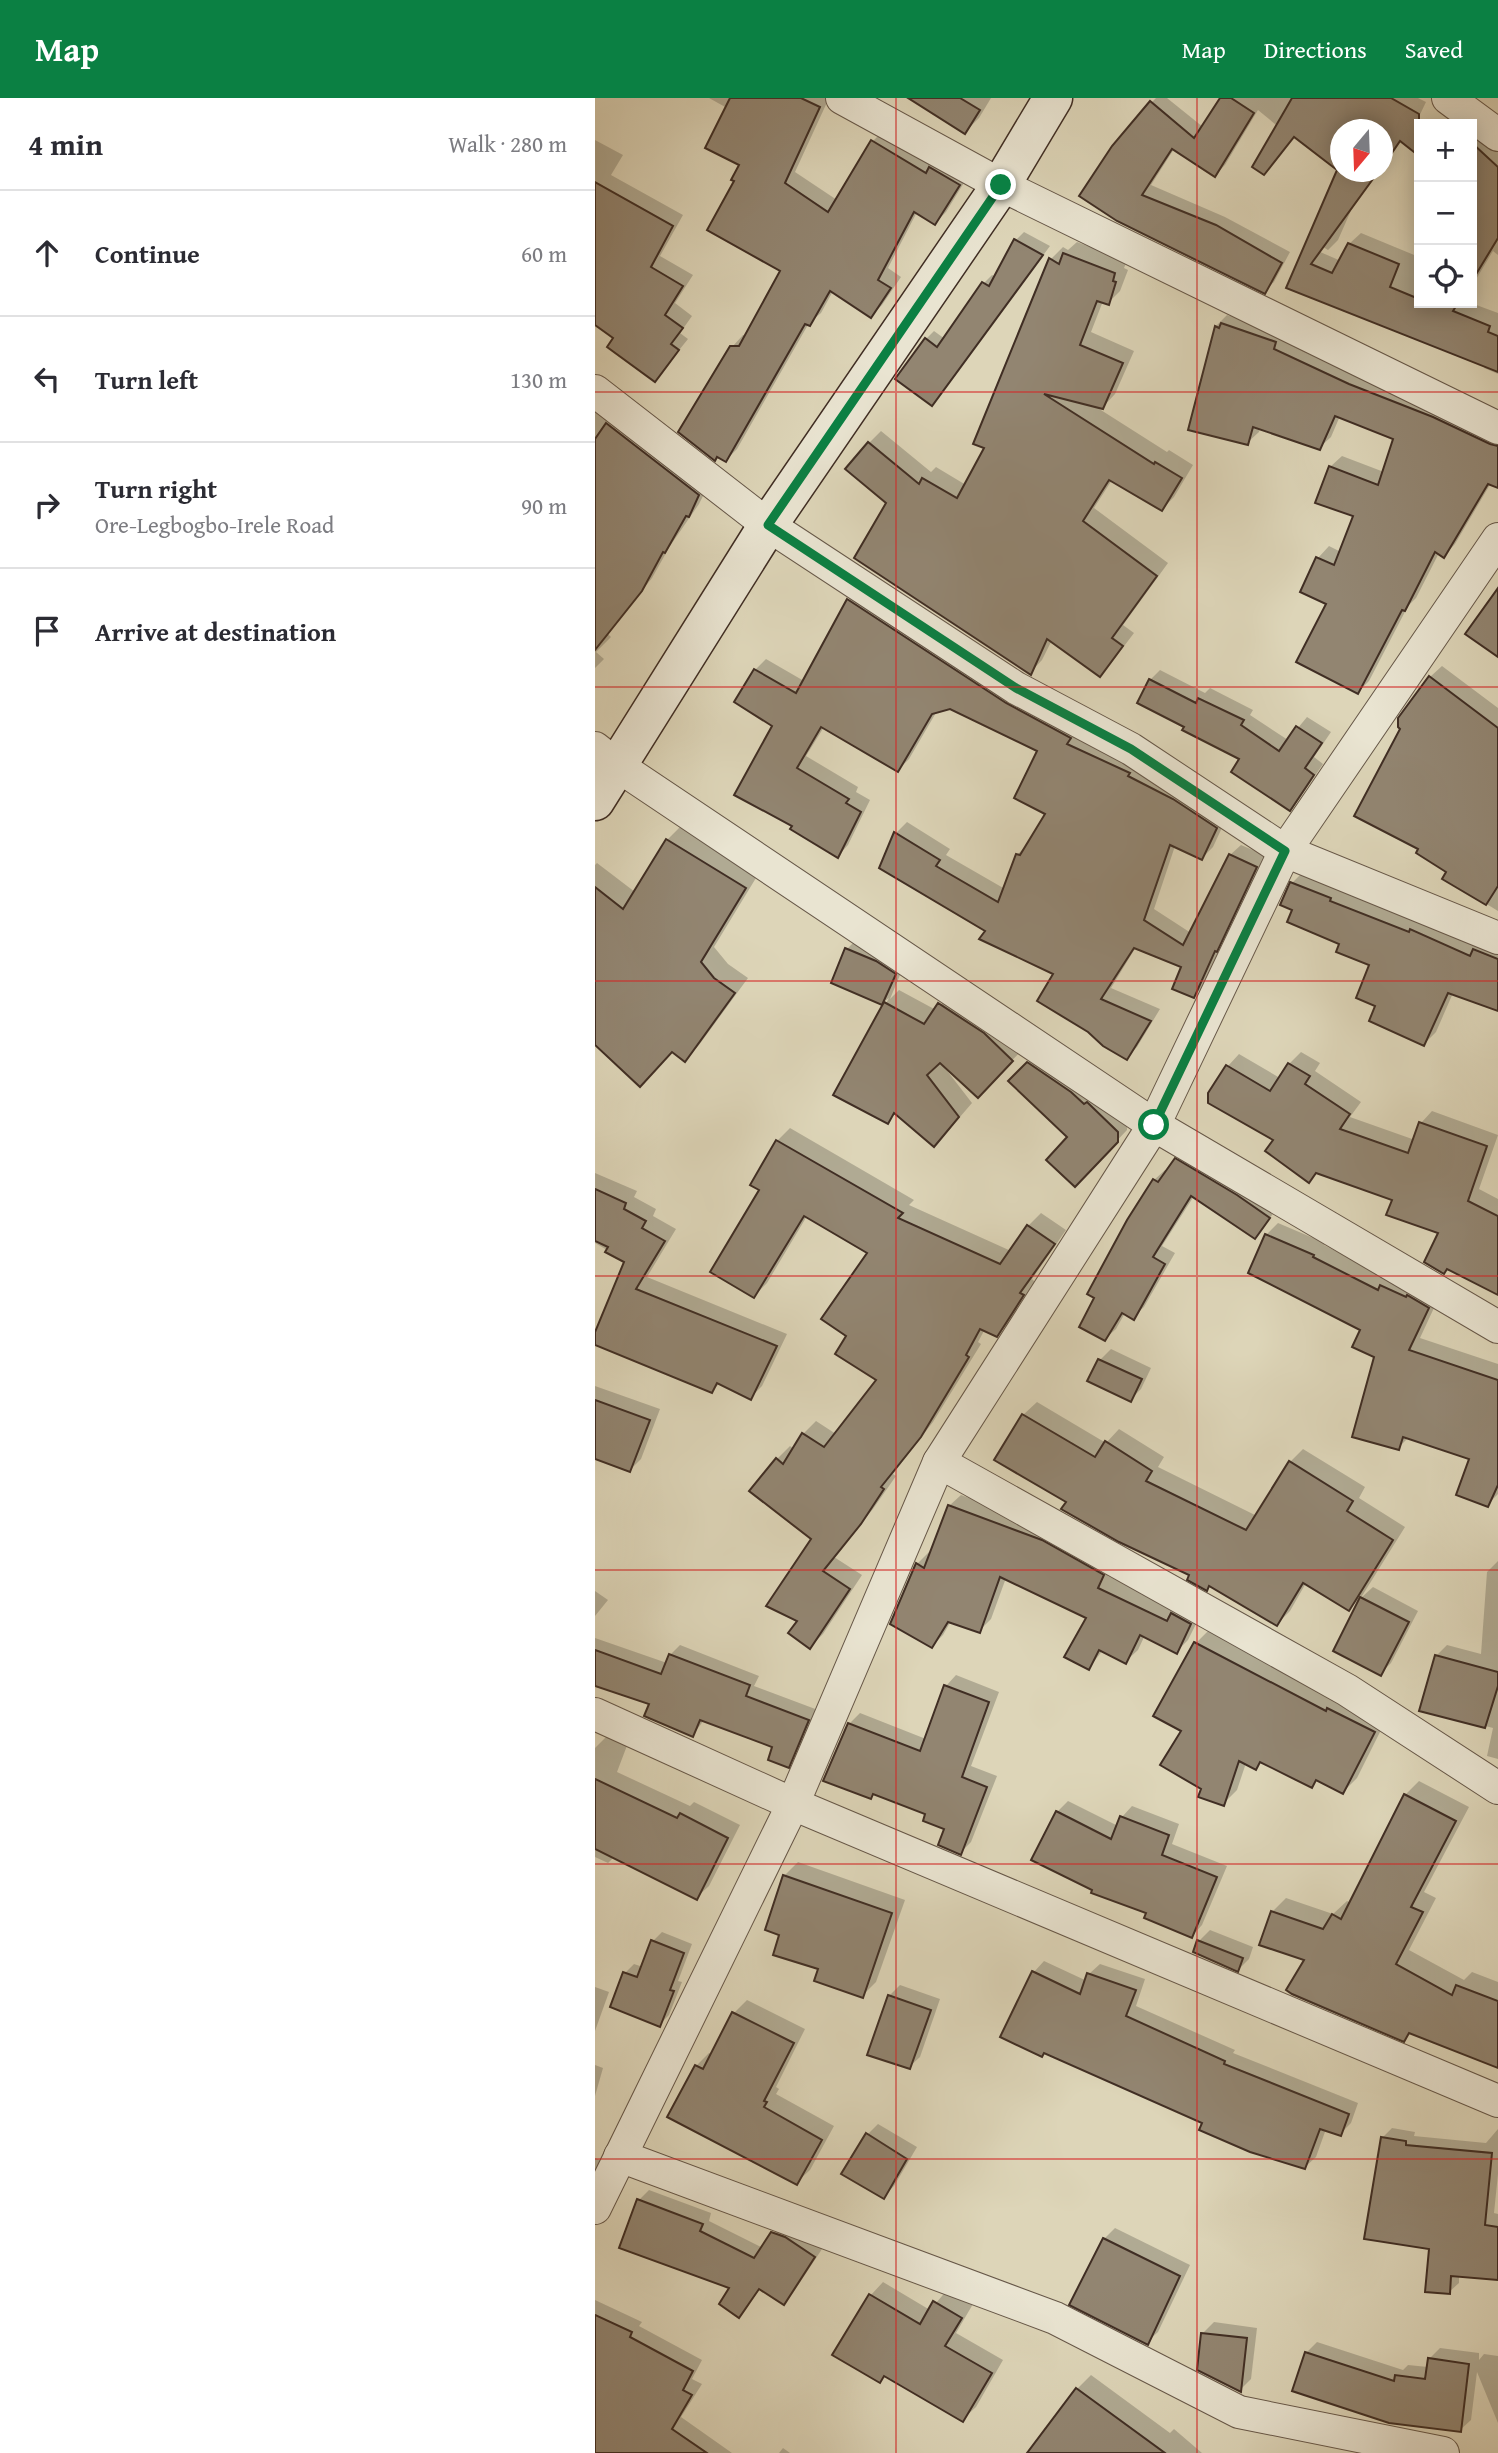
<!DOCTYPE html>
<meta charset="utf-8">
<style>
:root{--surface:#fff;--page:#f7f7f7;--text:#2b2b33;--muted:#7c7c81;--line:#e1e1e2;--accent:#0b8043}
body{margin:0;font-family:"Gentium Book Plus",serif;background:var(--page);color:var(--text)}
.controls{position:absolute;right:21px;top:21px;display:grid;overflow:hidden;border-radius:0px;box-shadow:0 4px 18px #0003}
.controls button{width:63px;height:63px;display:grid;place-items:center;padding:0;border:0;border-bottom:2px solid var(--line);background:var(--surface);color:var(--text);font:35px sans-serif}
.compass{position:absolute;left:735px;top:21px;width:63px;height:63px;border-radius:50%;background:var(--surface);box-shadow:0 4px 18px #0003;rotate:199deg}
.stop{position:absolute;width:21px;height:21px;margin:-16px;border:5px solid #0b8043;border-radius:50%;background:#fff}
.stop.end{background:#0b8043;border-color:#fff;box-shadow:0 2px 7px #0008}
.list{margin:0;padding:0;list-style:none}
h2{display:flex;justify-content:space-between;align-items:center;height:91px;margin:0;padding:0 28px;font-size:30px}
h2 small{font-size:23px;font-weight:400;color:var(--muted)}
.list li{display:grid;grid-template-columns:46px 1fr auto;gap:21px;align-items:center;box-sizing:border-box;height:126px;padding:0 28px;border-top:2px solid var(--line)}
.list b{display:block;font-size:26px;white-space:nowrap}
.list p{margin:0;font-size:23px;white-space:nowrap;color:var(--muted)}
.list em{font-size:23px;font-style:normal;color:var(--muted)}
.icon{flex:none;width:38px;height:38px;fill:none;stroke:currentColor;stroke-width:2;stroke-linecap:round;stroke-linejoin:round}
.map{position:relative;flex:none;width:903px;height:2355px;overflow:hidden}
header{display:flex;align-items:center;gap:42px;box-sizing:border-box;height:98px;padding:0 35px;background:var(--accent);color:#fff}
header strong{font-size:33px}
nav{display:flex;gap:38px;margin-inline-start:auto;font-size:24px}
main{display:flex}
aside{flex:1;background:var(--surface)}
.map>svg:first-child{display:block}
</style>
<header>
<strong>Map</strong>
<nav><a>Map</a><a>Directions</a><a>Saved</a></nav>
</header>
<main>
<aside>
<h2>4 min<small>Walk · 280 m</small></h2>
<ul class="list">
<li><svg class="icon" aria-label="ahead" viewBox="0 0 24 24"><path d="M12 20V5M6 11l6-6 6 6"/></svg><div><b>Continue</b></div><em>60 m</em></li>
<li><svg class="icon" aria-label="left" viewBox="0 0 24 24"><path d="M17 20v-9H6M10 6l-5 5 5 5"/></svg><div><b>Turn left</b></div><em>130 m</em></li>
<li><svg class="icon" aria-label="right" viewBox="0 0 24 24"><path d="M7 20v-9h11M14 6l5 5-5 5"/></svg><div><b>Turn right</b><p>Ore-Legbogbo-Irele Road</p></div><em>90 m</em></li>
<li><svg class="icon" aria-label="arrive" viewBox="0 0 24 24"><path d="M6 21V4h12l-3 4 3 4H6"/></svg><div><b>Arrive at destination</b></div></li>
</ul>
</aside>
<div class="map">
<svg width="903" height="2355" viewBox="0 0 903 2355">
<rect width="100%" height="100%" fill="#ddd5b8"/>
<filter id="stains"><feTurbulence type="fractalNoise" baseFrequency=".00286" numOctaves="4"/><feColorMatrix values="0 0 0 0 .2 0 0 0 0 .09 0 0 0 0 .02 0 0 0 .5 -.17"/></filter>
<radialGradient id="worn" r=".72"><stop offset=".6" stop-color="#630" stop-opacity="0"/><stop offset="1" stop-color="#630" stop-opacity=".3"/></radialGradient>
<g fill="#0003">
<polygon points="114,0 234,0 200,74 242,102 278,43 289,32 375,75 351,114 340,125 322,114 293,170 306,179 287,207 276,218 238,193 226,215 214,225 142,351 131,362 137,249 148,237 152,237 188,173 141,83 146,66 132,10"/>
<polygon points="317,0 396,0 384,20 370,34"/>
<polygon points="561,0 572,0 608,29 627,0 823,0 831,4 817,33 807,42 788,69 788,32 746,32 746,74 783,74 778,78 773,74 743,142 733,152 714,140 744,71 699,37 697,40 663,12 630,67 620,77 579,51 556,87 630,119 695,154 679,184 669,193 523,122 556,5"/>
<polygon points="856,19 866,26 849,26"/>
<polygon points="877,35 903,47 903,157 898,153 877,188"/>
<polygon points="0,42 28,57 16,77 88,117 65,158 98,177 80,205 97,218 85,235 93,241 60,282 21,240 0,224"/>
<polygon points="429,134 455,148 345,297 331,241 339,233 350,241 389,185 397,177 401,179 421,142"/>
<polygon points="766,135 824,159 824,205 876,205 903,215 903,276 889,270 891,267 693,189 716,150 746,163 754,146"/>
<polygon points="482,144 532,163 529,170 533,172 525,193 513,205 508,203 496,234 539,253 520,296 508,309 498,307 572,354 574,352 598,367 579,399 567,411 517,382 499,410 573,465 528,527 539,535 517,564 505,577 457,542 447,562 435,575 294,405 274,345 286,333 336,374 341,369 371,387 391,350 456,161 468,149 473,152"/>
<polygon points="639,215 903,334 903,386 896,385 860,446 849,458 844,455 821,500 813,508 774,583 763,594 733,505 707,493 723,460 734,448 746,454 760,417 735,369 747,358 789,374 800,340 745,318 736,339 724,350 665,330 664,334 652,345 595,331 621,228 632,217 635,218"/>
<polygon points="0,299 114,386 104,406 75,448 57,480 13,536 16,539 1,554 9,561 0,570"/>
<polygon points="264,491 632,719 618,749 607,760 580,748 559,811 596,835 635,757 646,747 672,758 610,887 599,898 589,868 541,849 516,890 565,911 542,949 531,960 461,875 286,770 301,735 312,724 355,751 351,757 410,791 422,757 434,745 452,715 444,652 356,610 342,613 314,661 303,672 229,629 211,658 263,689 261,694 275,702 253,747 243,758 199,727 180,627 160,572 171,561 209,583 254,502"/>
<polygon points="847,568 903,610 903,813 849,780 853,773 835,579"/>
<polygon points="565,572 610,595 615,590 658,612 655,617 693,642 712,619 736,634 719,659 728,666 704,701 694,711 647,661 591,629 555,582"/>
<polygon points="86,728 164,775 119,849 133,866 153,880 104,947 90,962 77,952 0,945 0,767 2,765 40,794 72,742"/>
<polygon points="709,773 903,845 903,912 858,895 841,934 829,946 783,907 777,866 699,811 697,785"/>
<polygon points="263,840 310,865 295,901 304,892 341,912 358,893 430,949 383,997 352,969 350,970 377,1005 352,1034 301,1015 292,1024 241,996 294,900 287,905 252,851"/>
<polygon points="706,954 725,965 720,973 766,1004 755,1019 820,1042 826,1025 837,1013 903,1037 884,1091 903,1101 903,1196 845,1134 799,1101 723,1074 714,1082 680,1042 615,995 633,968 644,956 685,980 694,966"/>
<polygon points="442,955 532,1024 532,1032 480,1087 474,1039 415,983"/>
<polygon points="195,1030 319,1102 314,1107 416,1153 433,1128 446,1115 471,1132 437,1181 440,1184 415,1224 402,1237 390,1231 383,1244 386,1246 338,1324 298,1376 301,1378 278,1411 239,1459 267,1477 228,1536 215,1549 204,1522 218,1441 157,1393 182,1361 195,1348 199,1351 208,1336 221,1323 241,1336 284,1281 253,1238 275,1155 212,1118 172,1185 159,1198 167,1092 182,1043"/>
<polygon points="592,1051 684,1108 660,1139 599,1098 567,1148 580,1155 549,1209 538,1219 530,1215 521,1231 510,1241 559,1082 570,1072 573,1073"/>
<polygon points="0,1075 42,1093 39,1099 61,1111 58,1118 81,1131 52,1179 192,1236 167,1288 156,1299 125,1285 117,1293 0,1245 0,1239 31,1163 0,1145"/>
<polygon points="683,1125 730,1145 729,1147 795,1181 845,1197 825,1240 903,1266 903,1396 892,1407 877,1360 814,1339 803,1350 781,1258 767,1231 671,1137"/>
<polygon points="516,1251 556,1270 546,1291 535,1302 495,1282 505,1262"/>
<polygon points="0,1288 65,1311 46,1361 35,1372 0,1359"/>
<polygon points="442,1304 511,1345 524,1331 569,1359 563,1369 662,1418 695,1364 708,1351 770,1389 764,1400 810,1429 767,1498 754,1511 711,1485 695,1513 682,1526 616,1486 612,1491 597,1476 473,1404 428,1317"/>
<polygon points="366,1397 459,1431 519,1465 513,1478 582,1511 607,1514 593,1542 582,1553 550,1537 543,1552 531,1563 508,1552 494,1570 493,1519 411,1480 396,1521 384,1533 356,1523 348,1537 337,1548 297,1525 322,1466 334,1454 336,1456 354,1408"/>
<polygon points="903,1463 903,1661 892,1658 898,1630 826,1611 841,1558 852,1547 886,1556 892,1474"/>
<polygon points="778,1489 823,1513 796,1565 785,1576 740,1552 767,1499"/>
<polygon points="0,1493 13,1502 0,1518"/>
<polygon points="614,1532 792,1620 762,1680 748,1694 723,1682 716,1688 667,1663 661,1670 651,1665 642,1692 628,1706 608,1690 588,1632 601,1545"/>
<polygon points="0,1540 72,1565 75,1557 85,1547 164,1578 159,1588 223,1612 203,1658 193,1667 179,1648 109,1622 98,1637 56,1605 0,1586"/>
<polygon points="361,1577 404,1594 376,1668 402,1678 376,1744 365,1755 351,1730 332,1715 280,1695 276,1699 254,1626 265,1615 331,1641 351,1588"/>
<polygon points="13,1637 33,1645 22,1674 95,1708 99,1704 145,1727 114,1788 101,1800 19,1759 13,1765 0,1759 0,1650"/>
<polygon points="824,1683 874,1709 829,1794 841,1800 814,1852 869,1882 877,1874 903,1884 903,1968 816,1934 809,1942 711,1861 677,1814 691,1800 738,1816 752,1803 756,1805 810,1697"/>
<polygon points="473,1703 523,1728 527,1719 537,1708 584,1726 577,1746 632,1768 607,1827 597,1838 553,1814 462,1714"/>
<polygon points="203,1764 310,1802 281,1884 267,1898 225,1869 186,1836 189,1778"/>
<polygon points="615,1832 658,1849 654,1861 643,1872 604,1843"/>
<polygon points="67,1834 97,1846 83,1883 87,1884 74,1917 65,1926 30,1875 39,1866 48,1869 58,1843"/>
<polygon points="449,1863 492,1883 494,1876 505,1866 550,1881 541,1908 640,1952 638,1955 763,2005 756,2025 745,2036 731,2031 721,2059 710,2069 451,1954 447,1957 439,1874"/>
<polygon points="305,1887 345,1901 325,1959 314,1969 294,1898"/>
<polygon points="0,1889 14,1894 0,1933"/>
<polygon points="152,1902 210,1931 181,1989 184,1991 181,1996 239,2028 215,2072 201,2085 101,1968 114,1955 117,1956 139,1915"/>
<polygon points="0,1967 8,1970 0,1998"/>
<polygon points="283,2026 322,2049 299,2088 288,2099 272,2037"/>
<polygon points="797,2030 820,2034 819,2038 891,2045 903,2031 903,2076 899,2115 903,2116 903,2180 864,2177 864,2185 854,2194 787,2040"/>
<polygon points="0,2060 5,2062 0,2075"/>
<polygon points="54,2092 116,2115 114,2123 168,2150 188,2125 229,2148 198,2195 188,2205 166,2190 144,2218 137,2189 44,2102"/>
<polygon points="520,2130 595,2167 563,2234 552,2244 509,2141"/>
<polygon points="288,2184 335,2212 353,2191 378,2206 361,2235 408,2262 381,2309 368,2321 290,2277 285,2283 276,2197"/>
<polygon points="0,2202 47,2224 44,2228 107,2262 97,2281 107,2286 86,2319 137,2355 0,2355"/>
<polygon points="619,2224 662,2230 656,2281 645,2292 608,2235"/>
<polygon points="722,2244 808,2272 813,2267 833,2269 834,2261 845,2250 884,2255 884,2262 889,2256 903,2258 903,2325 882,2274 876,2322 865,2332 711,2255"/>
<polygon points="496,2277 575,2335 579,2331 607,2355 435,2355 482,2291"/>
<polygon points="188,2350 195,2355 184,2355"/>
</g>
<g fill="#928571" stroke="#402e24" stroke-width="2">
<polygon points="135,0 206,0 225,9 190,85 233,114 276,42 331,75 334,69 365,87 340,127 319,114 283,182 296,190 276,220 235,193 215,228 210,226 131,364 122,359 120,363 83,334 135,248 144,248 185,173 112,132 139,83 136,82 144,67 110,50"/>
<polygon points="313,0 365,0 385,12 370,36"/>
<polygon points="625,0 636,0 659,15 620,79 577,51 547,97 621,127 687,165 670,196 522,123 484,98 517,48 555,3 599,40"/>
<polygon points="697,0 796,0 824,16 824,58 805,43 788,68 788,32 746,32 746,74 783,74 716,166 737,175 753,145 804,166 795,189 824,201 824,205 863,205 858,213 895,228 893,234 903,238 903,274 691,190 742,72 699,39 669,77 657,69"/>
<polygon points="877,45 903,69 903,140 877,183"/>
<polygon points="0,84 78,128 56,169 88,188 70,217 88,230 76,246 84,252 60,284 12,249 18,240 0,227"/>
<polygon points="419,141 448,157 337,308 300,281 330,240 342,249 387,184 394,188"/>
<polygon points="468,155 520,175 518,183 521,184 514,207 502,203 485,247 528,265 508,311 449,296 559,366 560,364 587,380 567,413 514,382 488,423 562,478 517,540 528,548 505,579 452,541 436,577 259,460 291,405 250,371 273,344 324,386 327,380 362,400 389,350 378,346 454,160 464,166"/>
<polygon points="626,225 681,244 679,251 754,286 838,319 895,346 903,348 903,390 893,386 849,460 840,454 810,513 807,512 763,596 701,564 731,506 705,494 721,459 739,467 758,418 720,405 734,368 783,387 798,341 740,318 725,352 658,329 653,347 593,332 620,228 624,230"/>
<polygon points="11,325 104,397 94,419 91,418 70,455 68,454 47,493 0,552 0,341"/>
<polygon points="903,490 903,559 870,536"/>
<polygon points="252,501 411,605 476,640 472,646 535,675 533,678 578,701 622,730 607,762 575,747 549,822 588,847 634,756 662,769 622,854 620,853 599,900 577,891 586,869 539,850 506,901 556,923 532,962 508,948 493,934 442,903 458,876 384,841 390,833 284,770 299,734 345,762 341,768 403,804 421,756 425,757 450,716 419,700 442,653 355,611 337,616 303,674 226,629 202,670 254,701 251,705 266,714 243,760 195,731 197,728 139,697 177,628 139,604 159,571 201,595"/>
<polygon points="834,578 903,630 903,788 891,807 847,781 851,774 821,755 823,751 759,718 805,631 803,629 803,620"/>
<polygon points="554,581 601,605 603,600 649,622 646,627 684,653 701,628 727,645 710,670 719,677 695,713 636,674 644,661 587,632 589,629 542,605"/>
<polygon points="71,741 151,790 106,864 119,880 140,895 90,964 77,954 45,989 0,947 0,789 28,811"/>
<polygon points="695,784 736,800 735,803 814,834 815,831 875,858 878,851 903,861 903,913 853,895 829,948 774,923 780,908 761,900 774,867 741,854 744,846 692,824 697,812 685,807"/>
<polygon points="250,850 281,863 301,876 287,907 236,885"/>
<polygon points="289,904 329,926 343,905 389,935 418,963 383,1000 345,965 332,977 364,1019 339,1049 299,1015 293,1026 238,997"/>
<polygon points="432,964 476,994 489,1006 492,1004 523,1034 523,1044 480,1089 451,1062 472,1039 413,983"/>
<polygon points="693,965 715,978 710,986 755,1016 745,1031 813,1055 824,1024 892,1048 873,1103 903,1118 903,1197 852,1171 849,1176 829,1164 843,1135 791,1117 797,1102 721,1075 714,1085 670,1053 678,1042 613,1005 613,995 631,967 675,993"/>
<polygon points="181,1042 308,1115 303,1120 405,1166 432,1127 460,1146 425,1195 429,1197 402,1239 385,1231 371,1257 374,1259 326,1339 286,1389 289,1391 266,1426 228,1473 255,1491 215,1551 193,1535 202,1523 171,1508 216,1441 154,1393 181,1360 188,1366 207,1335 229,1349 281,1282 240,1256 251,1238 226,1221 272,1155 209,1118 159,1200 115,1174 164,1092 155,1087"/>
<polygon points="580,1060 642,1097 675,1120 660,1141 596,1098 558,1159 570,1166 539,1222 527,1215 510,1243 484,1229 499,1200 492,1196 532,1122 558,1081 563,1084"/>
<polygon points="0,1091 31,1105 29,1111 51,1123 47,1130 70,1143 41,1191 182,1248 156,1302 122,1285 117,1295 0,1247 0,1234 29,1164 10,1154 13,1149 0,1143"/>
<polygon points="670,1136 719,1157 718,1159 783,1192 785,1187 811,1199 812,1197 834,1210 814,1252 903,1282 903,1387 893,1409 861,1397 874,1361 808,1339 804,1352 757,1339 779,1259 757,1249 765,1232 653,1175"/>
<polygon points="503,1261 547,1281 536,1304 492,1283"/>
<polygon points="0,1302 55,1322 35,1374 0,1361"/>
<polygon points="427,1316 500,1359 510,1343 557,1373 551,1383 651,1432 694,1363 758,1403 752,1413 798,1442 754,1513 708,1485 682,1528 614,1488 612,1493 592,1482 594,1477 524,1444 466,1411 471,1404 399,1362"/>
<polygon points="353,1407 447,1442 509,1477 503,1490 572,1523 576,1515 596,1526 582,1556 545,1537 531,1566 504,1552 494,1572 469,1559 491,1520 405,1479 385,1535 353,1524 337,1550 295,1526 321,1465 329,1470"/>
<polygon points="765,1499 814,1524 786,1578 738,1553"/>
<polygon points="599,1544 731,1613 732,1610 780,1634 748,1696 721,1682 717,1690 665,1664 661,1672 644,1663 629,1708 603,1699 606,1691 565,1667 586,1633 558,1618"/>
<polygon points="0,1552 66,1576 74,1556 155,1587 151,1598 214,1622 194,1670 173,1662 177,1649 105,1622 98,1639 49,1618 54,1606 0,1588"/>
<polygon points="840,1557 903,1574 903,1588 890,1630 824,1613"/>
<polygon points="349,1587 394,1604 367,1679 392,1689 366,1757 343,1747 349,1731 328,1723 330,1716 278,1696 276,1701 228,1683 253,1625 325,1653"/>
<polygon points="0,1681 82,1720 85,1715 133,1740 102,1802 0,1751"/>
<polygon points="809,1696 861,1723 816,1809 828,1814 801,1866 857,1897 861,1887 903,1903 903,1970 814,1935 809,1944 697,1896 691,1892 709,1862 664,1847 676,1813 728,1831 737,1816 746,1821"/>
<polygon points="461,1713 516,1741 525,1718 574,1737 567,1757 622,1779 597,1840 549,1820 551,1815 496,1795 497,1792 436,1762"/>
<polygon points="188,1777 297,1815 268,1900 219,1883 223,1871 178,1857 184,1837 170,1832"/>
<polygon points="56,1842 89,1855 75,1892 79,1893 65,1929 15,1909 28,1874 42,1879"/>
<polygon points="602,1842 648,1860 643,1874 598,1854"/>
<polygon points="437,1873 485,1896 492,1875 541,1892 531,1918 630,1963 629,1966 754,2016 746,2038 725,2031 710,2071 655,2054 604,2032 607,2025 449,1955 447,1959 405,1939"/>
<polygon points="293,1897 336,1912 315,1971 272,1957"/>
<polygon points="137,1914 199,1945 169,2003 172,2004 169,2009 227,2042 202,2087 72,2019 100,1967 108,1971"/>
<polygon points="271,2035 312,2061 289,2101 246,2076"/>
<polygon points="786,2039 811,2043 811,2047 897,2055 890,2127 903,2129 903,2182 856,2178 855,2196 830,2194 834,2151 769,2141"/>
<polygon points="42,2101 108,2126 105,2133 159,2160 176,2134 190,2139 220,2159 189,2207 164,2191 144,2220 124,2206 134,2190 24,2150"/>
<polygon points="508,2140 585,2178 553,2247 474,2207"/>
<polygon points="274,2196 325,2226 338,2203 367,2220 350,2248 397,2275 368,2324 289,2278 285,2285 237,2257"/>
<polygon points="0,2217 37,2234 35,2239 98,2273 88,2292 97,2297 77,2331 112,2355 0,2355"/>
<polygon points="606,2235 652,2240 646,2294 602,2272"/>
<polygon points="710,2254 799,2283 800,2277 830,2281 833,2260 874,2266 866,2334 794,2325 697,2293"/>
<polygon points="481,2290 570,2355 432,2355"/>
</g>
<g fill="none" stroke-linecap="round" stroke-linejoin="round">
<g stroke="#675849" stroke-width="34">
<g id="minor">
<polyline points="247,0 406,87 903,330"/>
<polyline points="853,0 903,37"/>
<polyline points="0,293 173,427 421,590 536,651 690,753 903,840"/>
<polyline points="0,650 23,668 559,1027 903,1229"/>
<polyline points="344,1364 752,1592 903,1690"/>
<polyline points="0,1616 198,1706 903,2003"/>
<polyline points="25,2058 460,2220 644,2314 848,2355"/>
<polyline points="0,2110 198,1706 344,1364 559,1027 690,753 903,441"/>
</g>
</g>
<g stroke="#402e24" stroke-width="41">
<polyline id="secondary" points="0,703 173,427 406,87 458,0"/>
</g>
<use href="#minor" stroke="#e9e4d1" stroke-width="32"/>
<use href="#secondary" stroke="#e9e4d1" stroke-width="38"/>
</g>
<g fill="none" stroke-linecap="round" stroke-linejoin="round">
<polyline stroke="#0b8043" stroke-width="9" points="406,87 173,427 421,590 536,651 690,753 559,1027"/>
</g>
<path fill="none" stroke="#d62828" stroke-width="2" stroke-opacity="0.55" d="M301,0v2355M602,0v2355M0,294h903M0,589h903M0,883h903M0,1178h903M0,1472h903M0,1766h903M0,2061h903"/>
<rect width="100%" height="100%" filter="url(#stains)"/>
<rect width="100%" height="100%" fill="url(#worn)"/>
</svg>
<div class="controls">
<button>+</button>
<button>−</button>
<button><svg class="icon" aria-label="locate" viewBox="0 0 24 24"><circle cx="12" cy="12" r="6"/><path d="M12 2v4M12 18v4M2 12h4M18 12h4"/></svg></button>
</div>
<svg class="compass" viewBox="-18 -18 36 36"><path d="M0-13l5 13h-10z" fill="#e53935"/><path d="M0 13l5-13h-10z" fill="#7c7c81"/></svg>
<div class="stop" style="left:559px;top:1027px"></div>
<div class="stop end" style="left:406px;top:87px"></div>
</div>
</main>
